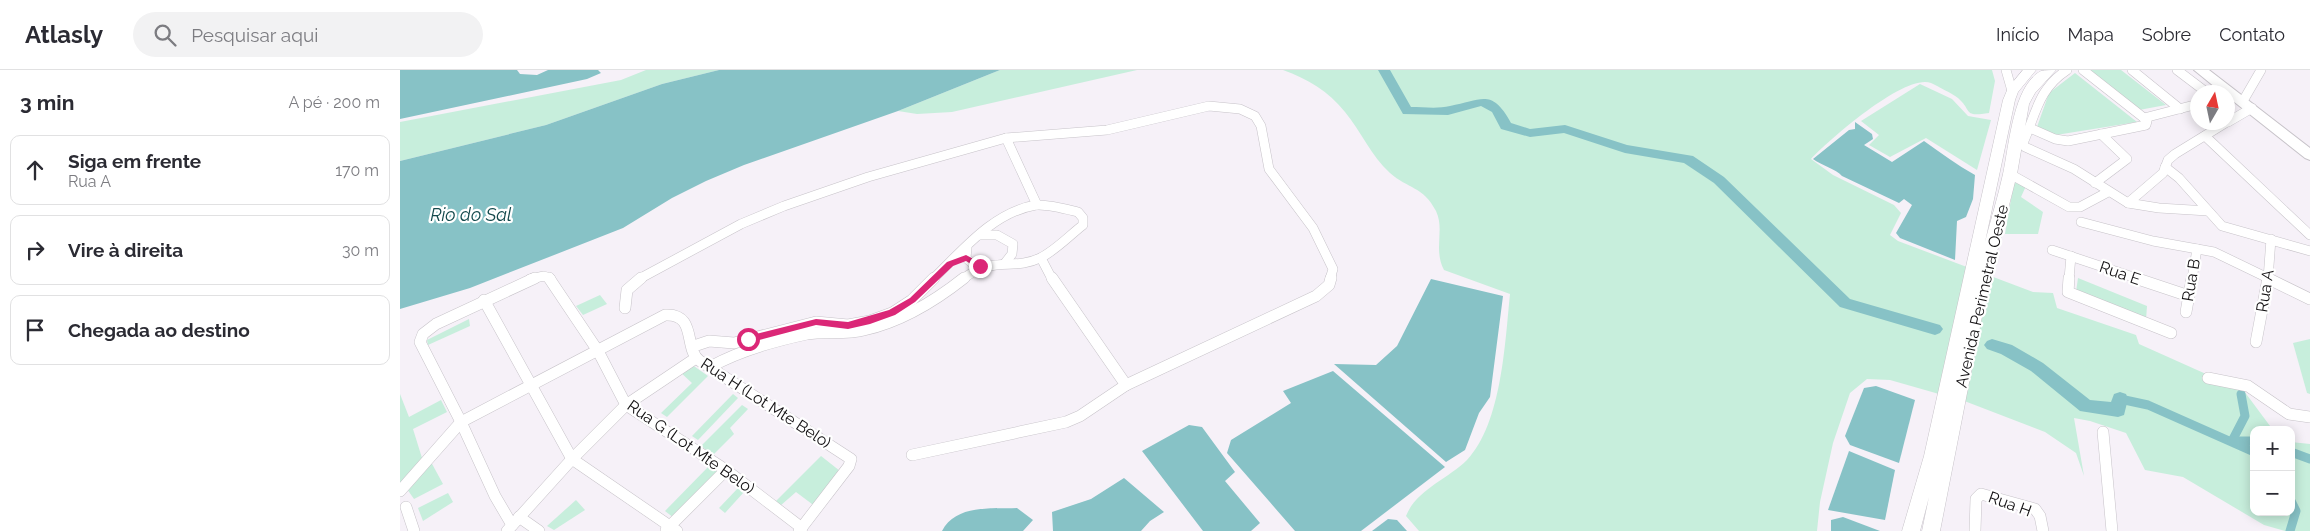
<!DOCTYPE html>
<html lang="pt">
<meta charset="utf-8">
<style>
:root{--surface:#fff;--page:#f2f2f3;--text:#2b2b33;--muted:#7c7c81;--line:#e1e1e2}
body{margin:0;font-family:Raleway,sans-serif;background:var(--page);color:var(--text)}
.controls{position:absolute;right:15px;bottom:15px;display:grid;overflow:hidden;border-radius:10px;box-shadow:0 2px 12px #0003}
.controls button{width:45px;height:45px;display:grid;place-items:center;padding:0;border:0;border-bottom:1px solid var(--line);background:var(--surface);color:var(--text);font:25px sans-serif}
.compass{position:absolute;left:1790px;top:15px;width:45px;height:45px;border-radius:50%;background:var(--surface);box-shadow:0 2px 12px #0003;rotate:9deg}
.stop{position:absolute;width:15px;height:15px;margin:-11px;border:4px solid #db2777;border-radius:50%;background:#fff}
.stop.end{background:#db2777;border-color:#fff;box-shadow:0 1px 5px #0008}
.list{margin:0;padding:0;list-style:none}
h2{display:flex;justify-content:space-between;align-items:center;height:65px;margin:0;padding:0 20px;font-size:21px}
h2 small{font-size:16px;font-weight:400;color:var(--muted)}
.list li{display:grid;grid-template-columns:32px 1fr auto;gap:15px;align-items:center;box-sizing:border-box;height:70px;margin:0 10px 10px;padding:0 10px;border:1px solid var(--line);border-radius:10px}
.list b{display:block;font-size:19px;white-space:nowrap}
.list p{margin:0;font-size:16px;white-space:nowrap;color:var(--muted)}
.list em{font-size:16px;font-style:normal;color:var(--muted)}
.icon{flex:none;width:28px;height:28px;fill:none;stroke:currentColor;stroke-width:2;stroke-linecap:round;stroke-linejoin:round}
.map{position:relative;flex:none;width:1910px;height:461px;overflow:hidden}
header{display:flex;align-items:center;gap:30px;box-sizing:border-box;height:70px;padding:0 25px;background:var(--surface);border-bottom:1px solid var(--line)}
header strong{font-size:24px}
nav{display:flex;gap:28px;margin-inline-start:auto;font-size:18px}
.search{width:350px;height:45px;background:var(--page);display:flex;align-items:center;gap:12px;box-sizing:border-box;padding:0 18px;border-radius:28px;color:var(--muted);font-size:19px}
main{display:flex}
aside{flex:1;background:var(--surface)}
.map>svg:first-child{display:block}
</style>
<header>
<strong>Atlasly</strong>
<div class="search"><svg class="icon" aria-label="search" viewBox="0 0 24 24"><circle cx="10" cy="10" r="6"/><path d="M15 15l6 6"/></svg>Pesquisar aqui</div>
<nav><a>Início</a><a>Mapa</a><a>Sobre</a><a>Contato</a></nav>
</header>
<main>
<aside>
<h2>3 min<small>A pé · 200 m</small></h2>
<ul class="list">
<li><svg class="icon" aria-label="ahead" viewBox="0 0 24 24"><path d="M12 20V5M6 11l6-6 6 6"/></svg><div><b>Siga em frente</b><p>Rua A</p></div><em>170 m</em></li>
<li><svg class="icon" aria-label="right" viewBox="0 0 24 24"><path d="M7 20v-9h11M14 6l5 5-5 5"/></svg><div><b>Vire à direita</b></div><em>30 m</em></li>
<li><svg class="icon" aria-label="arrive" viewBox="0 0 24 24"><path d="M6 21V4h12l-3 4 3 4H6"/></svg><div><b>Chegada ao destino</b></div></li>
</ul>
</aside>
<div class="map">
<svg width="1910" height="461" viewBox="0 0 1910 461">
<rect width="100%" height="100%" fill="#f6f1f8"/>
<g fill="#c7eedc">
<polygon points="246,0 319,0 262,14 146,55 0,91 0,52 221,10"/>
<polygon points="600,0 737,0 552,42 517,44 498,41"/>
<path d="M883,0h709l3,11 -6,32c-27,4 -16,-2 -31,-15 -7,-5 -19,-11 -27,-15 -26,-10 -102,57 -120,76l22,16 61,30 7,8 -11,22 8,6 135,51 20,1 4,15 79,27 3,9 105,47 29,39h-19v82h37v-70l19,2v87h-25l-21,-6 -81,-48 -38,-7 -19,-37 -36,-12 -16,-3 10,58 -8,-23 -31,-21 -78,-30 -77,-22 -23,-1 -17,14 -17,50 -13,59 -3,29h-398l-13,-15c10,-26 42,-37 61,-56 35,-37 38,-118 43,-166l-66,-24c-11,-21 1,-40 -8,-59 -13,-25 -28,-22 -46,-38 -19,-17 -29,-42 -45,-61 -17,-21 -37,-33 -62,-42z"/>
<polygon points="1688,0 1721,0 1766,35 1739,40"/>
<polygon points="1675,3 1737,52 1656,65 1637,57 1649,23"/>
<polygon points="1520,14 1552,29 1568,46 1591,50 1577,100 1526,68 1490,87 1469,75 1479,65 1461,51"/>
<polygon points="1614,112 1626,116 1621,127 1643,142 1638,164 1605,164"/>
<polygon points="1678,208 1747,236 1746,250 1676,222"/>
<polygon points="200,225 207,234 183,245 176,236"/>
<polygon points="69,249 70,256 28,275 27,270"/>
<polygon points="1910,269 1910,324 1907,323 1893,273"/>
<polygon points="291,294 308,306 267,347 261,343 292,313 279,301"/>
<polygon points="0,324 9,347 41,330 47,342 13,359 22,388 0,415"/>
<polygon points="333,324 338,328 298,370 292,366"/>
<polygon points="342,335 348,339 330,358 334,364 313,385 301,376"/>
<polygon points="421,386 440,401 416,437 396,422 380,436 374,433"/>
<polygon points="31,392 43,414 14,429 7,419"/>
<polygon points="310,395 318,402 274,448 265,441"/>
<polygon points="339,417 344,422 325,443 319,438"/>
<polygon points="48,423 53,432 23,451 18,438"/>
<polygon points="176,430 185,440 154,460 147,456"/>
</g>
<g fill="#87c2c6">
<polygon points="0,0 117,0 120,4 137,5 148,0 198,0 201,3 187,9 0,49"/>
<polygon points="319,0 600,0 498,41 344,95 306,111 272,128 223,158 70,218 0,239 0,91 146,55 262,14"/>
<path d="M1455,52l17,12 1,5 -9,6 28,17 32,-21c17,12 33,24 51,34l-2,24 -7,18 -9,4 -2,39 -55,-22 -4,-5 16,-28 -8,-6 -5,4 -57,-27c-6,-7 -21,-11 -29,-17l36,-29 6,-1z"/>
<polygon points="1031,209 1103,226 1090,327 1079,343 1065,380 1046,392 934,294 976,295 997,276"/>
<polygon points="933,301 1045,397 961,461 895,461 827,383 831,370 891,333 883,321"/>
<polygon points="1476,316 1515,330 1499,393 1450,375 1445,366 1464,318"/>
<polygon points="789,355 802,357 835,402 825,411 860,453 851,461 803,461 742,381"/>
<polygon points="1449,381 1495,400 1485,450 1428,440"/>
<polygon points="724,408 764,442 750,451 741,461 653,461 652,442 691,429"/>
<path d="M617,438l16,12 -10,11h-81c14,-27 50,-22 75,-23z"/>
<polygon points="1443,447 1480,461 1431,461 1431,450"/>
<polygon points="988,449 997,450 1007,461 972,461"/>
</g>
<g fill="none" stroke-linecap="round" stroke-linejoin="round">
<g stroke="#87c2c6" stroke-width="9">
<polyline points="1720,329 1748,335 1854,382"/>
<polyline points="1832,371 1845,346 1841,324"/>
<polyline points="1835,371 1854,371"/>
<polyline points="1891,382 1910,389"/>
<polyline points="1890,461 1896,441 1891,431"/>
</g>
<g fill="#87c2c6" fill-rule="evenodd">
<path d="M978,0h12l21,37c12,0 27,2 39,-1 32,-6 42,-18 61,17l19,6 35,-4 62,20 66,11 31,21 126,122 90,26 3,4 -3,4 -5,2 -95,-28 -126,-124 -30,-20 -59,-10 -61,-20 -34,4 -29,-8 -9,-17 -11,-6 -33,9 -45,-1z"/>
<polygon points="1592,269 1612,275 1643,293 1690,330 1711,332 1714,324 1720,322 1726,324 1728,329 1724,345 1718,347 1680,341 1631,301 1601,284 1587,279 1584,275 1587,271"/>
</g>
<g stroke="#c7c3c9" stroke-width="10">
<g id="minor-far1">
<polyline points="1606,0 1612,21"/>
<path d="M1667,0c-29,19 -31,44 -44,73l2,4 49,22 54,34 31,5 49,3"/>
<polyline points="1732,0 1780,39"/>
<polyline points="1777,0 1806,22"/>
<polyline points="1843,31 1861,0"/>
<polyline points="1744,48 1798,34"/>
<polyline points="1828,52 1852,38"/>
<polyline points="1630,58 1655,69 1668,71 1746,55 1747,51 1744,48 1683,0"/>
<polyline points="1805,66 1910,165"/>
<polyline points="606,68 637,135"/>
<polyline points="1765,97 1779,108 1822,156 1910,181"/>
<polyline points="1610,104 1669,137 1680,137 1708,122"/>
<polyline points="1695,113 1727,89 1701,64"/>
<polyline points="1728,133 1763,103 1768,90 1775,84 1827,52"/>
<polyline points="1681,152 1753,171 1814,182 1870,209"/>
<polyline points="579,165 597,165 613,174 612,184 605,193"/>
<polyline points="567,178 566,188 572,193 585,197"/>
<polyline points="1652,180 1739,209"/>
<polyline points="641,188 652,209"/>
<polyline points="130,209 144,206 151,209"/>
<polyline points="239,209 341,154 384,136 468,107 606,68 707,60 809,36 840,39 855,46 861,56 869,99 913,158 933,199 930,209"/>
<path d="M533,209c29,-28 60,-67 103,-74 12,-1 30,4 42,7l5,6v7c-13,10 -28,26 -43,33 -27,13 -47,-3 -77,21"/>
<polyline points="1669,209 1671,186"/>
<polyline points="1792,209 1797,179"/>
<polyline points="1868,209 1871,169"/>
</g>
</g>
<g stroke="#c7c3c9" stroke-width="12">
<g id="minor">
<polyline points="149,208 198,281 226,335 326,400 402,458"/>
<polyline points="652,208 726,315"/>
<polyline points="1669,208 1668,222 1771,263"/>
<polyline points="1735,208 1789,226"/>
<polyline points="1867,208 1910,229"/>
<polyline points="84,230 172,389 277,461"/>
<polyline points="225,238 227,220 241,208"/>
<polyline points="1786,242 1792,208"/>
<polyline points="1856,272 1868,208"/>
<polyline points="294,276 309,271 334,273 416,252 448,255 470,251 492,243 512,230 534,208"/>
<path d="M310,297c29,-16 64,-26 97,-33 18,-3 39,1 57,-4 36,-8 71,-29 100,-52"/>
<polyline points="1808,308 1848,316 1889,344 1910,347"/>
<polyline points="1703,362 1712,461"/>
<polyline points="512,385 666,352 680,346 726,315 916,226 929,215 931,208"/>
<path d="M0,421l61,-69 204,-107c33,-2 18,35 35,46 50,33 101,65 151,98l-2,7 -50,65"/>
<polyline points="6,437 14,461"/>
<polyline points="119,447 139,461"/>
<polyline points="112,455 95,426 61,352 20,272 23,264 36,254 135,208"/>
<polyline points="266,460 326,400"/>
<polyline points="107,461 172,389 226,335 296,288"/>
<polyline points="1575,461 1576,429 1581,424 1635,439 1640,446 1643,461"/>
</g>
</g>
<g stroke="#c7c3c9" stroke-width="1">
<path id="secondary" d="M1623,0h13l-18,22 -3,8 -30,142c6,-23 13,-45 18,-68 6,-27 10,-89 38,-103 4,-1 10,-1 15,-1l-21,23 -6,11 -12,70 -30,117 -47,240h-18l7,-34 -9,34h-18l22,-75 79,-356 5,-12z"/>
</g>
<g stroke="#c7c3c9" stroke-width="2">
<polygon id="primary" points="1794,0 1809,0 1910,78 1910,90 1905,88 1828,27 1828,22 1821,22"/>
</g>
<use href="#minor-far1" stroke="#fff" stroke-width="9"/>
<use href="#minor" stroke="#fff" stroke-width="11"/>
<use href="#secondary" fill="#fff" fill-rule="evenodd"/>
<use href="#primary" fill="#fff" fill-rule="evenodd"/>
</g>
<polygon fill="#db2777" points="566,185 583,194 583,198 577,198 566,191 553,196 515,232 495,245 470,254 448,259 416,255 348,273 344,269 348,266 416,249 448,252 489,240 510,228 547,192"/>
<g text-anchor="middle" dominant-baseline="central" stroke-width="4.5" stroke-linejoin="round" paint-order="stroke">
<g font-size="16" fill="#121012" stroke="#fff">
<text transform="translate(1720 203) rotate(19)">Rua E</text>
<text transform="translate(1791 210) rotate(-80)">Rua B</text>
<text transform="translate(1865 221) rotate(-81)">Rua A</text>
<text transform="translate(1582 226) rotate(-77)">Avenida Perimetral Oeste</text>
<text transform="translate(366 333) rotate(33)">Rua H (Lot Mte Belo)</text>
<text transform="translate(291 377) rotate(35)">Rua G (Lot Mte Belo)</text>
<text transform="translate(1610 434) rotate(20)">Rua H</text>
</g>
<g font-size="18" font-style="italic" fill="#13494c" stroke="#fff">
<text x="71" y="144">Rio do Sal</text>
</g>
</g>
</svg>
<div class="controls">
<button>+</button>
<button>−</button>
</div>
<svg class="compass" viewBox="-18 -18 36 36"><path d="M0-13l5 13h-10z" fill="#e53935"/><path d="M0 13l5-13h-10z" fill="#7c7c81"/></svg>
<div class="stop" style="left:348px;top:269px"></div>
<div class="stop end" style="left:580px;top:196px"></div>
</div>
</main>
